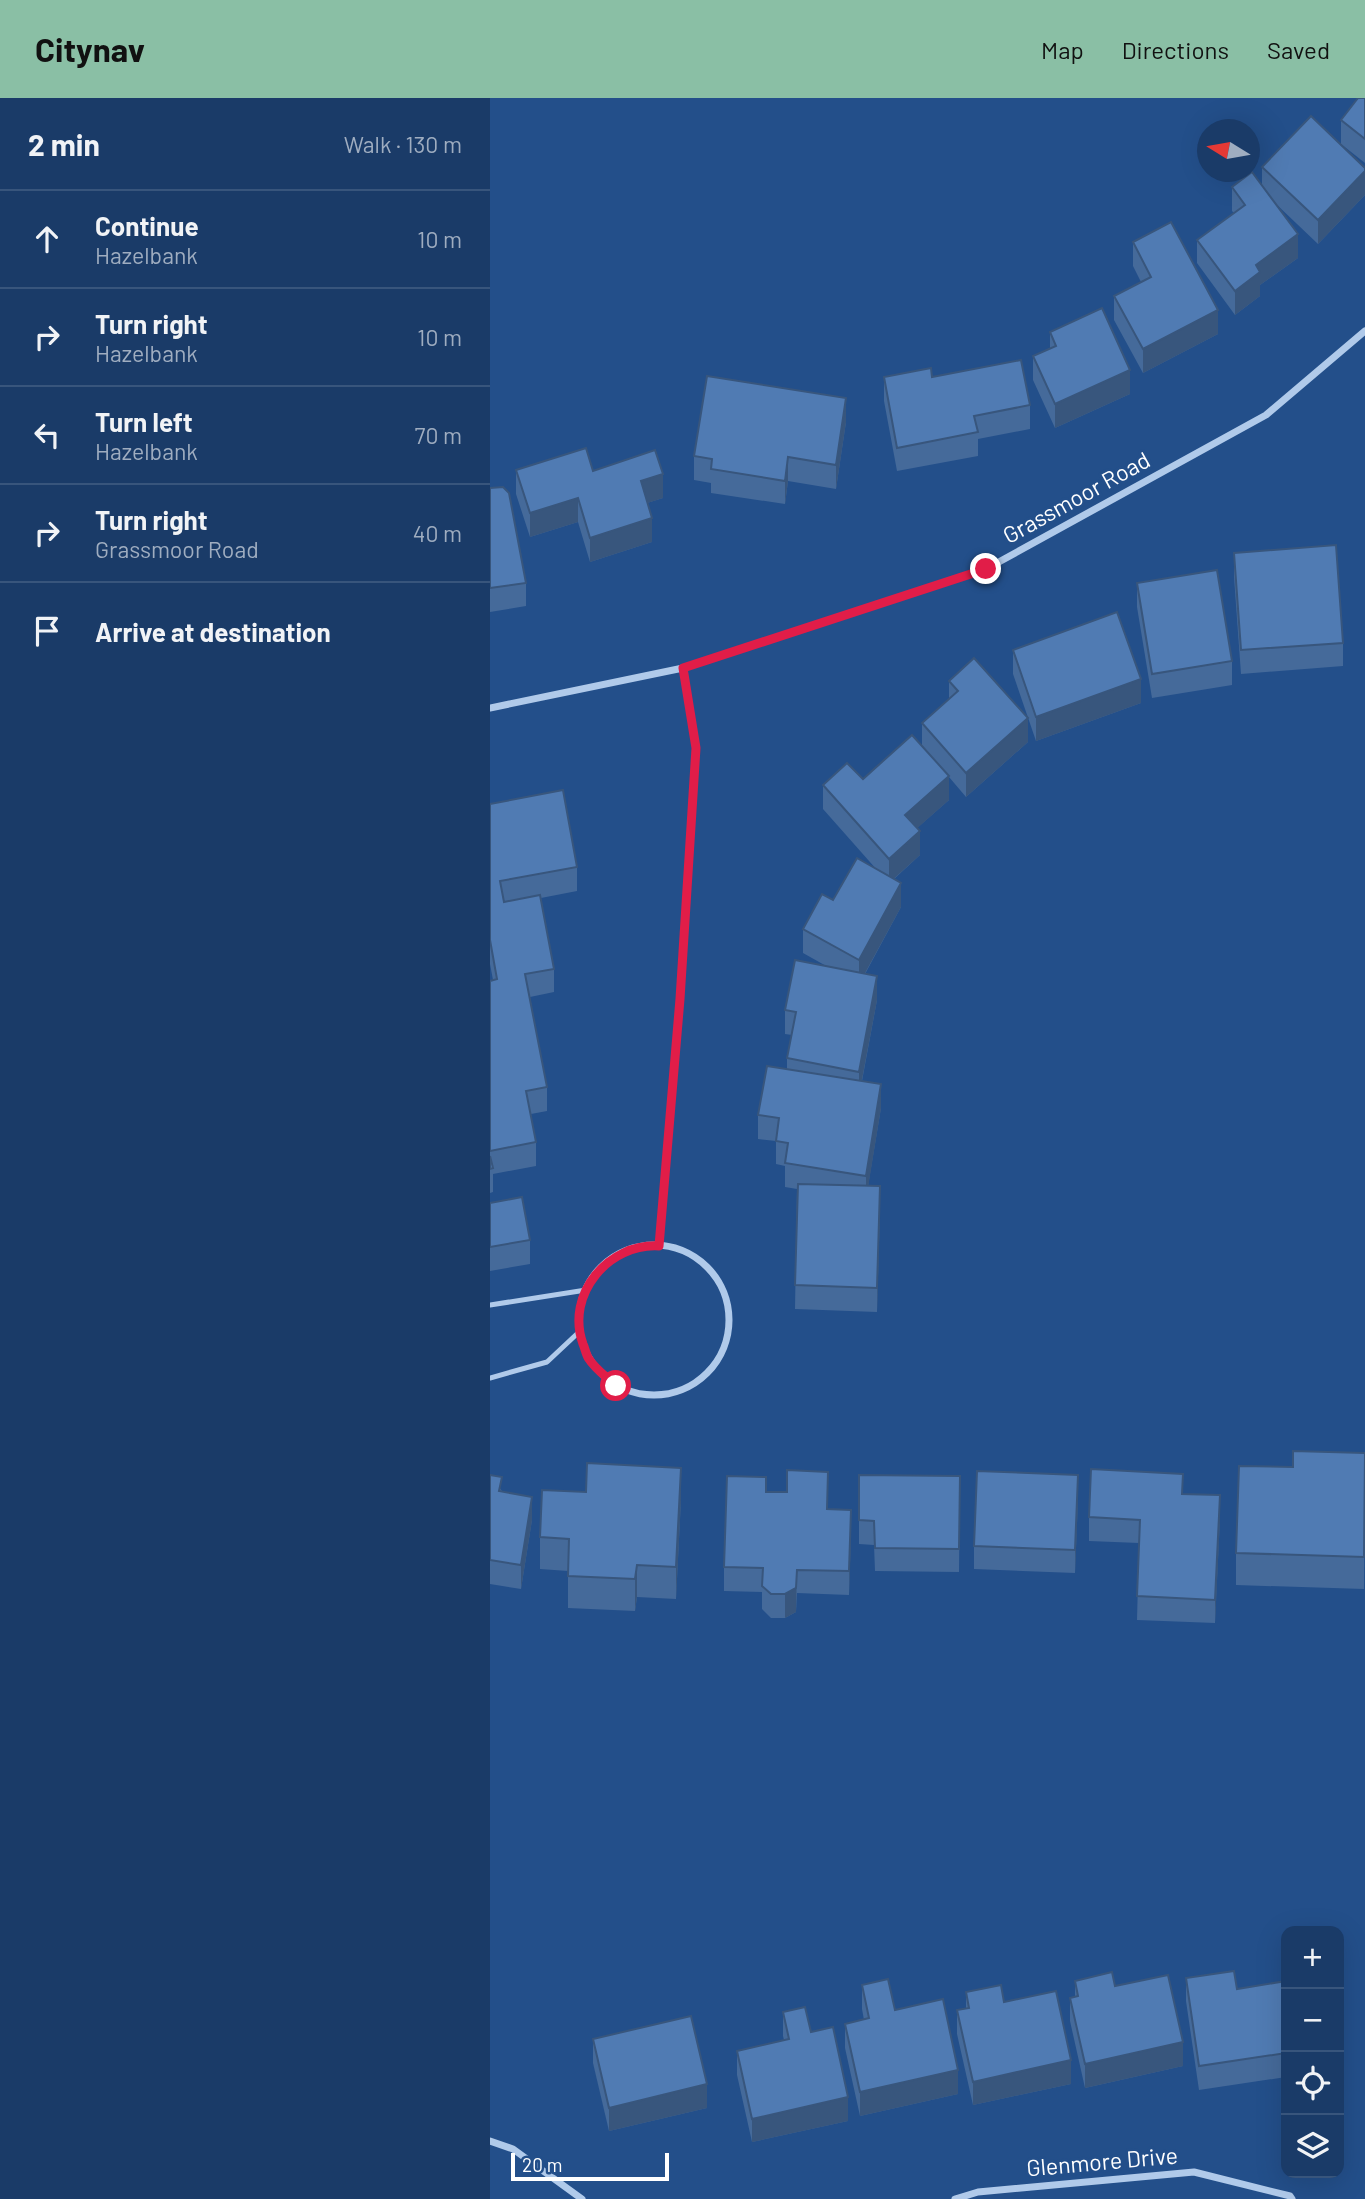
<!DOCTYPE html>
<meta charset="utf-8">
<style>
:root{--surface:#1a3b68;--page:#23426e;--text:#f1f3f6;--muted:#9fadc0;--line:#38557c;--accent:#8abfa5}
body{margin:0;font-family:Barlow,sans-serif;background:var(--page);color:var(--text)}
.controls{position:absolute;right:21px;bottom:21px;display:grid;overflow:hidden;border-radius:14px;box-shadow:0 7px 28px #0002}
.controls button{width:63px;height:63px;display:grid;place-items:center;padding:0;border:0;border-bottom:2px solid var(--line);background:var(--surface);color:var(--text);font:35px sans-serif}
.compass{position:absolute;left:707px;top:21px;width:63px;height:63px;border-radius:50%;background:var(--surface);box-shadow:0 7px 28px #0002;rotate:281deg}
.scale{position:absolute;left:21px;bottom:18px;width:158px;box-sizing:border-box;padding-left:7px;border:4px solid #fff;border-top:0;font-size:19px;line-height:24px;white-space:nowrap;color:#fff;-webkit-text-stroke:5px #234f8a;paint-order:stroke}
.stop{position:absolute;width:21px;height:21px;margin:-16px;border:5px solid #e11d48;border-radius:50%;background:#fff}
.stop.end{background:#e11d48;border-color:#fff;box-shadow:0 2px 7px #0008}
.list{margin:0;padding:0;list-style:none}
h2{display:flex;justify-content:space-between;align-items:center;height:91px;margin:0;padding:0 28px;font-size:30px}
h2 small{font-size:23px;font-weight:400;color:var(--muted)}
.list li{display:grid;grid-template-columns:46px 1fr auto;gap:21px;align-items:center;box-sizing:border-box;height:98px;padding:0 28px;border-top:2px solid var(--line)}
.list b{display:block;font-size:26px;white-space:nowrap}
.list p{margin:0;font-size:23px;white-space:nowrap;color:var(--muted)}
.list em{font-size:23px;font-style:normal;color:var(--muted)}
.icon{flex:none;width:38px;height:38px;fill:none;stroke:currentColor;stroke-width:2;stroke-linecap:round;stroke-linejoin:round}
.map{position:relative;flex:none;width:875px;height:2101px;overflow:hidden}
header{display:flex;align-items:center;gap:42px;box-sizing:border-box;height:98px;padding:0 35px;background:var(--accent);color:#111}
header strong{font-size:33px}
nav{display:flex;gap:38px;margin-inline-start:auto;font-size:24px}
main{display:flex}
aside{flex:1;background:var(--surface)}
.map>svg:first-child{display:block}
</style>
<header>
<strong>Citynav</strong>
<nav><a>Map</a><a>Directions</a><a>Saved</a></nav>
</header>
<main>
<aside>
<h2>2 min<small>Walk · 130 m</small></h2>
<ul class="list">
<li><svg class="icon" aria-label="ahead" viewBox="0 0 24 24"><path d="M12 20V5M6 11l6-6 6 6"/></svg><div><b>Continue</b><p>Hazelbank</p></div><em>10 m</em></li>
<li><svg class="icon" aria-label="right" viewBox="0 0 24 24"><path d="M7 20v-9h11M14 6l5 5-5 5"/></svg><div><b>Turn right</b><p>Hazelbank</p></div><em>10 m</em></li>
<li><svg class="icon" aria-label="left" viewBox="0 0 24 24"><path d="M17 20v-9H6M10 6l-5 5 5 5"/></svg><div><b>Turn left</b><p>Hazelbank</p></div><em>70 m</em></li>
<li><svg class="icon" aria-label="right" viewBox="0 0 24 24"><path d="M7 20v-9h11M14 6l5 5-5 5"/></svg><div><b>Turn right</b><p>Grassmoor Road</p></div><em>40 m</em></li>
<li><svg class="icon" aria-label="arrive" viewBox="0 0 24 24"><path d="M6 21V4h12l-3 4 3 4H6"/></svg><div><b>Arrive at destination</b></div></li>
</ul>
</aside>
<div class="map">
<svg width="875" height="2101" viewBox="0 0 875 2101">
<rect width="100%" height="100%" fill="#234f8a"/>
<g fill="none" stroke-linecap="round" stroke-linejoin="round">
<g stroke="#b0caea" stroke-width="5">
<polyline points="0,1207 96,1192"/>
<polyline points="0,1280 57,1264 89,1234"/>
</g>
<g stroke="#b0caea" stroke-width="7">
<polyline points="0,610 193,570 496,471 776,317 875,233"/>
<circle cx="164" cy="1222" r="75"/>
<polyline points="169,1148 190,901 206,650 193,570"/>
<polyline points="0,2043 23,2051 92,2101"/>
<polyline points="465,2101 488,2094 704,2074 800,2098 802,2101"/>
</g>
</g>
<g fill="#456a9a">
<polygon points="875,0 875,65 851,46 851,22"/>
<polygon points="772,69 875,70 875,97 828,146 786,106 808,160 770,187 770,198 745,217 707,165 707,142 744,115 742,113 742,89 772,87"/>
<polygon points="643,144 728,236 653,275 624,222 624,198 651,184 643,168"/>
<polygon points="560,234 640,296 565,330 543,282 543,258 560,250"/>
<polygon points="394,279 442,279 540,307 540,331 488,341 488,358 407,373 394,303"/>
<polygon points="356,324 346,391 298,383 295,406 221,395 221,385 204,382 204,358"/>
<polygon points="26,372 103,373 173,400 157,405 162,444 100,464 88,424 40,439 26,396"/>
<polygon points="0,390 36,485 36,508 0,514"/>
<polygon points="744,455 853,545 853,568 751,576 744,479"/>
<polygon points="647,485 742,563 742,587 662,600 647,509"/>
<polygon points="523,552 651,605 546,643 523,576"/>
<polygon points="459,583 538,644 476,699 459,679 459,702 427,730 430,757 404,781 411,809 375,876 387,902 372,983 391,1010 378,1088 390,1112 387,1214 305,1211 307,1091 295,1089 295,1068 286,1066 286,1043 268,1041 268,1017 297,971 297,960 302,937 295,936 295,912 338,869 313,855 313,831 343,802 387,772 333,711 333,687 373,681 432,648 432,625 459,602"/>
<polygon points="0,706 87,769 87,793 51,800 64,871 64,894 40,899 57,989 57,1013 41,1016 46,1044 46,1068 3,1076 3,1094 0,1095 0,883 3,882 0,866"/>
<polygon points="0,1105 40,1142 40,1166 0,1173"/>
<polygon points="875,1355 874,1491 746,1487 746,1455 803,1369"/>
<polygon points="0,1377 12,1393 42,1422 31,1491 0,1486"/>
<polygon points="369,1377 470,1378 469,1474 385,1473 384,1447 369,1446"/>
<polygon points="96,1394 191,1402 186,1501 147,1499 145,1513 78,1510 78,1473 50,1471 50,1439"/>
<polygon points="276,1394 338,1411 361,1435 359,1497 307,1495 306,1514 295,1520 281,1520 272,1511 272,1494 234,1493 234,1469"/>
<polygon points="693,1396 730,1421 725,1525 647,1522 649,1445 599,1443 599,1419"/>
<polygon points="588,1401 585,1475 484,1471 484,1448"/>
<polygon points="696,1880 747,1891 796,1883 796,1979 709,1992 696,1903"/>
<polygon points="585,1883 625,1888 693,1968 595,1990 580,1923 580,1900 585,1899"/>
<polygon points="372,1887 405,1912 468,1996 370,2018 355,1950 355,1926 374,1922 372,1911"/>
<polygon points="476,1894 514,1904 581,1986 483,2007 467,1936 467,1912 476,1911"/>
<polygon points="293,1914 321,1934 358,2023 262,2044 247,1977 247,1953 294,1942 293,1938"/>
<polygon points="103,1941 217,2010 119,2033 103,1965"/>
</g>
<g fill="#38567d">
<polygon points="875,73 875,97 828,146 828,122"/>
<polygon points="808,136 808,160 770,187 770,198 745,217 745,193 766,167"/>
<polygon points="728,212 728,236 653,275 653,251"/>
<polygon points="640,272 640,296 565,330 565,306"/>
<polygon points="356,300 356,324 346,391 346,367"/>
<polygon points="298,359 298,383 295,406 295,383"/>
<polygon points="173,376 173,400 151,407 151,383"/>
<polygon points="88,400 88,424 40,439 40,415"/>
<polygon points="162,420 162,444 100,464 100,440"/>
<polygon points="651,581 651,605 546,643 546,619"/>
<polygon points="538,620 538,644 476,699 476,675"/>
<polygon points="459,678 459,702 415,741 415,717"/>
<polygon points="430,733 430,757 399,785 399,761"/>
<polygon points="411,785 411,809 369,886 369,862"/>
<polygon points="387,878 387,902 369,997 369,974"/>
<polygon points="391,986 391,1010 376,1102 376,1078"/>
<polygon points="390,1088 390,1112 387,1214 387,1190"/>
<polygon points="191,1370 191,1402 186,1501 186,1469"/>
<polygon points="588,1377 588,1401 585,1475 585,1452"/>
<polygon points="730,1397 730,1421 725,1525 725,1502"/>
<polygon points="42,1399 42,1422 31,1491 31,1467"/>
<polygon points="361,1412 361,1435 359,1497 359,1473"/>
<polygon points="147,1467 147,1499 145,1513 145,1481"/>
<polygon points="307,1472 306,1514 295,1520 295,1496"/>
<polygon points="693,1944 693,1968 595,1990 595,1966"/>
<polygon points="581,1962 581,1986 483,2007 483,1984"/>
<polygon points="468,1972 468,1996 370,2018 370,1994"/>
<polygon points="217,1986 217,2010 119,2033 119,2010"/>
<polygon points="358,1999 358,2023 262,2044 262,2021"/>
</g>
<g fill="#507bb3" stroke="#38567d" stroke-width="2">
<polygon points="868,0 875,0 875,41 851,22"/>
<polygon points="821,18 875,70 875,73 828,122 772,69"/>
<polygon points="762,74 808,136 766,167 770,174 745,193 707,142 755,107 742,89"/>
<polygon points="681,124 728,212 653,251 624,198 661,179 643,144"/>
<polygon points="612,210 640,272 565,306 543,258 566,248 560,234"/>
<polygon points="531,262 540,307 484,318 488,334 407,350 394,279 441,270 442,279"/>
<polygon points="217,278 356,300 346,367 298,359 295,383 221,371 222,361 204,358"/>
<polygon points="96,350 103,373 165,352 173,376 151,383 162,420 100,440 88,400 40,415 26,372"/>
<polygon points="13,389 19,395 36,485 0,490 0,390"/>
<polygon points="846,447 853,545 751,552 744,455"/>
<polygon points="727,472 742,563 662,576 647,485"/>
<polygon points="627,514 651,581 546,619 523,552"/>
<polygon points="484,560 538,620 476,675 432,625 468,593 459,583"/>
<polygon points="422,637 459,678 415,717 430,733 399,761 333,687 357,665 373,681"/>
<polygon points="73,692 87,769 10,783 14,804 50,797 64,871 35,876 57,989 36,993 46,1044 0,1053 0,883 7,881 0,842 0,706"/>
<polygon points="367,760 411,785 369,862 313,831 332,796 343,802"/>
<polygon points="305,862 387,878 369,974 297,960 306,914 295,912"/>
<polygon points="277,968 391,986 376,1078 295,1065 298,1045 286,1043 289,1020 268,1017"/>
<polygon points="0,1058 3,1070 0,1071"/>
<polygon points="308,1086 390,1088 387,1190 305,1187"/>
<polygon points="32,1099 40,1142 0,1149 0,1105"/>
<polygon points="803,1353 875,1355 874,1459 746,1455 749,1368 803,1369"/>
<polygon points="97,1365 191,1370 186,1469 147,1467 145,1481 78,1478 79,1441 50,1439 52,1392 96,1394"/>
<polygon points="601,1371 693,1376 692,1396 730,1397 725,1502 647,1498 650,1422 599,1419"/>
<polygon points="297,1372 338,1374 337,1411 361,1412 359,1473 307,1472 306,1490 295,1496 281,1496 272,1488 273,1470 234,1469 237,1378 276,1379 276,1394 297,1394"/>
<polygon points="487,1373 588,1377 585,1452 484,1448"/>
<polygon points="0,1377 12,1379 9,1393 42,1399 31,1467 0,1462"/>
<polygon points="369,1377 470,1378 469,1451 385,1450 384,1423 369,1422"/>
<polygon points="744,1873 747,1891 796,1883 796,1955 709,1968 696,1880"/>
<polygon points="622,1874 625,1888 678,1877 693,1944 595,1966 580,1900 588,1898 585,1883"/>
<polygon points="398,1881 405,1912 453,1901 468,1972 370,1994 355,1926 379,1920 372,1887"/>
<polygon points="511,1887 514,1904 566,1893 581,1962 483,1984 467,1912 479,1910 476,1894"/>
<polygon points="315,1909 321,1934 343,1929 358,1999 262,2021 247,1953 299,1941 293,1914"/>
<polygon points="201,1918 217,1986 119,2010 103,1941"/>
</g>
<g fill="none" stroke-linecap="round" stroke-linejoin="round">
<path stroke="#e11d48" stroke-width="9" d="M126,1288c-8,-8 -21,-17 -27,-27 -3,-4 -4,-11 -6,-15 -18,-50 26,-101 76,-98l21,-247 16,-251 -13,-80 303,-99"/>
</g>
<g text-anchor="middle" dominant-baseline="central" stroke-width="6" stroke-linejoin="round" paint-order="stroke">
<g font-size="23" fill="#fff" stroke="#234f8a">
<text transform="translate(586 399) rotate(-29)">Grassmoor Road</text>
<text transform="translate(612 2063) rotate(-5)">Glenmore Drive</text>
</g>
</g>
</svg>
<div class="controls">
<button>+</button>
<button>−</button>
<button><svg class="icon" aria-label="locate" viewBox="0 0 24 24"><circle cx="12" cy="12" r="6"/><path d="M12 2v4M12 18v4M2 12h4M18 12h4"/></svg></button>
<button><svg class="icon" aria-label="layers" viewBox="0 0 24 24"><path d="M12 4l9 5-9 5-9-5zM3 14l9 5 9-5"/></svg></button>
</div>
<svg class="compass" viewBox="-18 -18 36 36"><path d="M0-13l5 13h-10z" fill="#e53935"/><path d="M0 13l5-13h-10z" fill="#9fadc0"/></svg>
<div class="scale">20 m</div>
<div class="stop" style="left:126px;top:1288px"></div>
<div class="stop end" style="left:496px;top:471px"></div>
</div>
</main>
